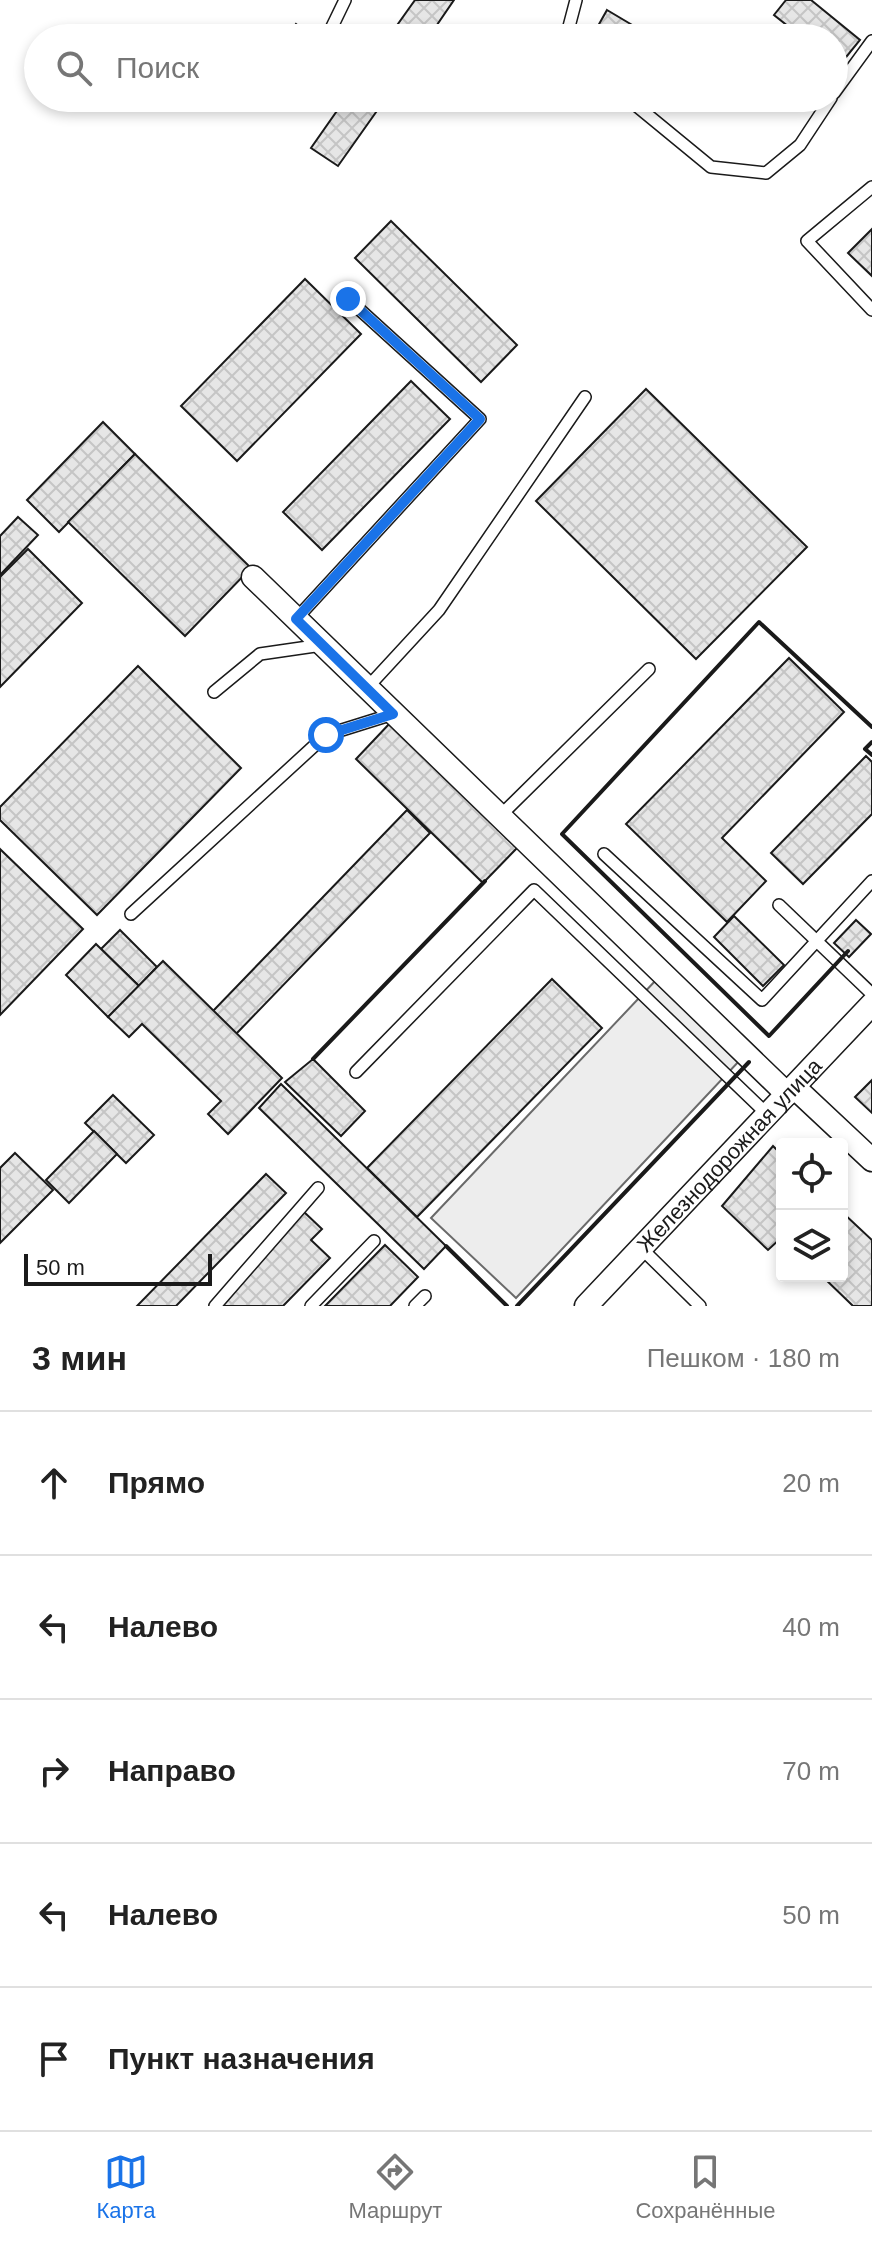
<!DOCTYPE html>
<html lang="ru">
<meta charset="utf-8">
<style>
:root{--surface:#fff;--page:#f6f6f6;--text:#222;--muted:#767676;--line:#e0e0e0;--accent:#1a73e8}
body{margin:0;font-family:Arial,sans-serif;background:var(--page);color:var(--text)}
.controls{position:absolute;right:24px;bottom:24px;display:grid;overflow:hidden;border-radius:8px;box-shadow:0 4px 12px #0003}
.controls button{width:72px;height:72px;display:grid;place-items:center;padding:0;border:0;border-bottom:2px solid var(--line);background:var(--surface);color:var(--text);font:40px sans-serif}
.scale{position:absolute;left:24px;bottom:20px;width:188px;box-sizing:border-box;padding-left:8px;border:4px solid #1a1a1a;border-top:0;font-size:22px;line-height:28px;white-space:nowrap;color:#1a1a1a;-webkit-text-stroke:6px #fff;paint-order:stroke}
.stop{position:absolute;width:24px;height:24px;margin:-18px;border:6px solid #1a73e8;border-radius:50%;background:#fff}
.stop.end{background:#1a73e8;border-color:#fff;box-shadow:0 2px 8px #0008}
.list{margin:0;padding:0;list-style:none}
h2{display:flex;justify-content:space-between;align-items:center;height:104px;margin:0;padding:0 32px;font-size:34px}
h2 small{font-size:26px;font-weight:400;color:var(--muted)}
.list li{display:grid;grid-template-columns:52px 1fr auto;gap:24px;align-items:center;box-sizing:border-box;height:144px;padding:0 32px;border-top:2px solid var(--line)}
.list b{display:block;font-size:30px;white-space:nowrap}
.list em{font-size:26px;font-style:normal;color:var(--muted)}
.icon{flex:none;width:44px;height:44px;fill:none;stroke:currentColor;stroke-width:2;stroke-linecap:round;stroke-linejoin:round}
.map{position:relative;flex:none;width:872px;height:1306px;overflow:hidden}
.search{position:absolute;background:var(--surface);box-shadow:0 4px 12px #0003;left:24px;right:24px;top:24px;height:88px;display:flex;align-items:center;gap:20px;box-sizing:border-box;padding:0 28px;border-radius:44px;color:var(--muted);font-size:30px}
.sheet{height:824px;background:var(--surface)}
nav{display:flex;justify-content:space-around;align-items:center;box-sizing:border-box;height:112px;border-top:2px solid var(--line);background:var(--surface);font-size:22px;color:var(--muted)}
nav a{display:grid;justify-items:center;gap:4px}
nav .on{color:var(--accent)}
.map>svg:first-child{display:block}
</style>
<div class="map">
<svg width="872" height="1306" viewBox="0 0 872 1306">
<defs>
<pattern id="building-cross-hatch" width="8" height="8" patternUnits="userSpaceOnUse" patternTransform="scale(2)"><rect width="8" height="8" fill="#e6e6e6"/><path d="M0 0l8 8M0 8l8-8" fill="none" stroke="#c5c5c5"/></pattern>
</defs>
<rect width="100%" height="100%" fill="#fff"/>
<polygon fill="#ededed" stroke="#6a6a6a" stroke-width="2" points="657,979 741,1059 516,1298 431,1218"/>
<g fill="url(#building-cross-hatch)" stroke="#1a1a1a" stroke-width="2">
<polygon points="415,0 454,0 428,38 388,38"/>
<polygon points="786,0 811,0 860,40 838,67 834,64 834,38 803,38 774,15"/>
<polygon points="607,10 654,38 603,38 594,33"/>
<polygon points="296,24 315,38 286,38"/>
<polygon points="346,98 386,98 338,166 311,148"/>
<polygon points="391,221 517,345 481,382 355,258"/>
<polygon points="872,229 872,276 848,253"/>
<polygon points="305,279 361,334 237,461 181,406"/>
<polygon points="411,381 450,419 322,550 283,512"/>
<polygon points="646,389 807,547 696,659 536,501"/>
<polygon points="103,422 135,454 59,532 27,500"/>
<polygon points="135,454 251,568 185,636 68,522"/>
<polygon points="18,517 38,535 0,575 0,536"/>
<polygon points="28,549 82,603 0,687 0,577"/>
<polygon points="789,658 844,712 722,838 766,881 727,922 626,824"/>
<polygon points="138,666 241,768 97,915 0,820 0,807"/>
<polygon points="391,722 519,846 483,883 356,759"/>
<polygon points="866,756 872,762 872,814 803,884 771,853"/>
<polygon points="407,810 430,833 236,1034 213,1011"/>
<polygon points="0,849 83,929 0,1015"/>
<polygon points="734,916 784,965 763,986 714,937"/>
<polygon points="856,920 871,934 849,957 834,943"/>
<polygon points="120,930 157,967 139,986 101,949"/>
<polygon points="96,944 139,986 108,1017 66,975"/>
<polygon points="163,961 282,1078 228,1134 208,1114 221,1101 142,1024 129,1037 108,1017"/>
<polygon points="552,979 602,1028 417,1217 367,1168"/>
<polygon points="313,1059 365,1111 341,1136 285,1082"/>
<polygon points="872,1080 872,1113 855,1097"/>
<polygon points="281,1084 446,1246 424,1269 259,1108"/>
<polygon points="113,1095 154,1135 126,1163 85,1123"/>
<polygon points="94,1131 117,1154 69,1203 46,1180"/>
<polygon points="773,1146 782,1155 782,1237 768,1250 722,1206"/>
<polygon points="15,1153 53,1190 0,1243 0,1168"/>
<polygon points="266,1174 286,1193 176,1306 137,1306"/>
<polygon points="303,1211 322,1229 311,1240 330,1258 283,1306 210,1306"/>
<polygon points="842,1212 872,1240 872,1306 853,1306 822,1276 842,1276"/>
<polygon points="385,1245 418,1277 390,1306 325,1306"/>
</g>
<g fill="none" stroke-linecap="round" stroke-linejoin="round">
<g stroke="#1a1a1a" stroke-width="14">
<g id="lane">
<polyline points="330,31 345,0"/>
<polyline points="566,38 576,0"/>
<polyline points="834,93 872,41"/>
<polyline points="627,98 711,167 766,173 800,145 831,98"/>
<polyline points="872,187 807,241 872,310"/>
<polyline points="296,619 480,419 348,299"/>
<polyline points="367,688 439,610 585,397"/>
<polyline points="214,692 260,654 322,645"/>
<polyline points="500,816 649,669"/>
<polyline points="604,854 762,1000 872,881"/>
<polyline points="779,905 872,994"/>
<polyline points="131,914 326,735 393,714"/>
<polyline points="356,1072 534,890 768,1115"/>
<polyline points="641,1248 700,1306"/>
<polyline points="215,1306 318,1188"/>
<polyline points="311,1306 374,1241"/>
<polyline points="415,1306 425,1296"/>
</g>
</g>
<g stroke="#1a1a1a" stroke-width="25">
<g id="street">
<polyline points="253,577 787,1094"/>
<polyline points="794,1087 872,1160"/>
<path id="s1" d="M586,1306l286,-302"/>
</g>
</g>
<use href="#lane" stroke="#fff" stroke-width="11"/>
<use href="#street" stroke="#fff" stroke-width="22"/>
<g stroke="#1a1a1a" stroke-width="4">
<polyline points="872,742 865,749 872,755"/>
<polyline points="848,951 769,1036 562,834 759,622 872,727"/>
<polyline points="313,1059 485,881"/>
<polyline points="446,1246 507,1306"/>
<polyline points="517,1306 749,1062"/>
</g>
</g>
<g fill="none" stroke-linecap="round" stroke-linejoin="round">
<polyline stroke="#1a73e8" stroke-width="10" points="326,735 393,714 296,619 480,419 348,299"/>
</g>
<g text-anchor="middle" dominant-baseline="central" stroke-width="6" stroke-linejoin="round" paint-order="stroke">
<g font-size="22" fill="#1a1a1a" stroke="#fff">
<text stroke="none"><textPath href="#s1" startOffset="208">Железнодорожная улица</textPath></text>
</g>
</g>
</svg>
<div class="controls">
<button><svg class="icon" aria-label="locate" viewBox="0 0 24 24"><circle cx="12" cy="12" r="6"/><path d="M12 2v4M12 18v4M2 12h4M18 12h4"/></svg></button>
<button><svg class="icon" aria-label="layers" viewBox="0 0 24 24"><path d="M12 4l9 5-9 5-9-5zM3 14l9 5 9-5"/></svg></button>
</div>
<div class="scale">50 m</div>
<div class="stop" style="left:326px;top:735px"></div>
<div class="stop end" style="left:348px;top:299px"></div>
<div class="search"><svg class="icon" aria-label="search" viewBox="0 0 24 24"><circle cx="10" cy="10" r="6"/><path d="M15 15l6 6"/></svg>Поиск</div>
</div>
<section class="sheet">
<h2>3 мин<small>Пешком · 180 m</small></h2>
<ul class="list">
<li><svg class="icon" aria-label="ahead" viewBox="0 0 24 24"><path d="M12 20V5M6 11l6-6 6 6"/></svg><div><b>Прямо</b></div><em>20 m</em></li>
<li><svg class="icon" aria-label="left" viewBox="0 0 24 24"><path d="M17 20v-9H6M10 6l-5 5 5 5"/></svg><div><b>Налево</b></div><em>40 m</em></li>
<li><svg class="icon" aria-label="right" viewBox="0 0 24 24"><path d="M7 20v-9h11M14 6l5 5-5 5"/></svg><div><b>Направо</b></div><em>70 m</em></li>
<li><svg class="icon" aria-label="left" viewBox="0 0 24 24"><path d="M17 20v-9H6M10 6l-5 5 5 5"/></svg><div><b>Налево</b></div><em>50 m</em></li>
<li><svg class="icon" aria-label="arrive" viewBox="0 0 24 24"><path d="M6 21V4h12l-3 4 3 4H6"/></svg><div><b>Пункт назначения</b></div></li>
</ul>
</section>
<nav>
<a class="on"><svg class="icon" aria-label="map" viewBox="0 0 24 24"><path d="M3 6l6-2 6 2 6-2v14l-6 2-6-2-6 2zM9 4v14M15 6v14"/></svg>Карта</a>
<a><svg class="icon" aria-label="directions" viewBox="0 0 24 24"><path d="M12 3l9 9-9 9-9-9zM9 14v-3h6M13 9l2 2-2 2"/></svg>Маршрут</a>
<a><svg class="icon" aria-label="saved" viewBox="0 0 24 24"><path d="M7 4h10v16l-5-4-5 4z"/></svg>Сохранённые</a>
</nav>
